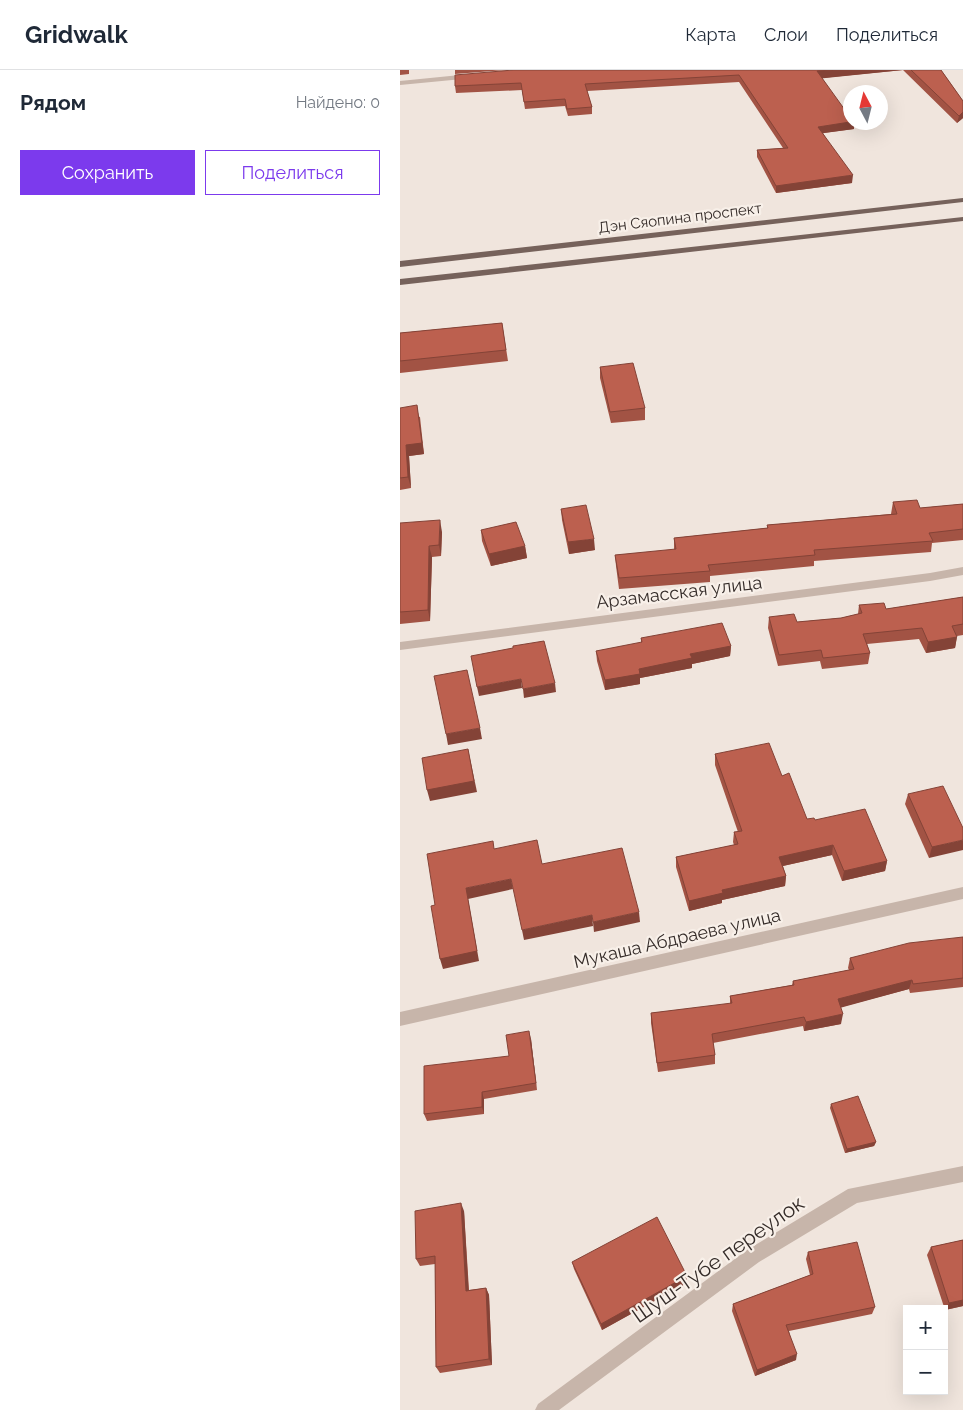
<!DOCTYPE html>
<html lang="ru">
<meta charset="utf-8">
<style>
:root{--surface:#fff;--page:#f2f2f3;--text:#1f2937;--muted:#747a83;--line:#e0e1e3;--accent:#7c3aed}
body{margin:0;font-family:Raleway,sans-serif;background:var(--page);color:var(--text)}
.controls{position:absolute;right:15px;bottom:15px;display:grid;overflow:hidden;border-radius:0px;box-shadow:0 5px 20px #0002}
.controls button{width:45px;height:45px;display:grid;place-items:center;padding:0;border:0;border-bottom:1px solid var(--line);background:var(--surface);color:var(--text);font:25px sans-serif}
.compass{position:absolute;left:443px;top:15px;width:45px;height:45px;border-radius:50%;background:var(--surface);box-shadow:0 5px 20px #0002;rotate:353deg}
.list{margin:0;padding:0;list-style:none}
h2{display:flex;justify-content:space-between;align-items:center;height:65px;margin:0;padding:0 20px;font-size:21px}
h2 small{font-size:16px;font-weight:400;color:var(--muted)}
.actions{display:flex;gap:10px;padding:15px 20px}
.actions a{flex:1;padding:11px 0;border:1px solid var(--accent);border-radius:0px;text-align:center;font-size:18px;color:var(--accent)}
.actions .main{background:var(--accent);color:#fff}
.map{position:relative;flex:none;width:563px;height:1340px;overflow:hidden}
header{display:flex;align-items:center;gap:30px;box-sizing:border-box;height:70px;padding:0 25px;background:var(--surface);border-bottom:1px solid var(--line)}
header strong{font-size:24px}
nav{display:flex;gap:28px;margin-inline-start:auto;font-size:18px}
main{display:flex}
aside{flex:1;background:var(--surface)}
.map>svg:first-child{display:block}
</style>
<header>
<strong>Gridwalk</strong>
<nav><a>Карта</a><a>Слои</a><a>Поделиться</a></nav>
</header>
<main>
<aside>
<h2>Рядом<small>Найдено: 0</small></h2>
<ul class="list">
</ul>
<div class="actions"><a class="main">Сохранить</a><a>Поделиться</a></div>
</aside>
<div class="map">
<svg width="563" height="1340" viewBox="0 0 563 1340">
<rect width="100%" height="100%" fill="#f0e5dd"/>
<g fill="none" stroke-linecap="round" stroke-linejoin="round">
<g fill="#c7b5aa" fill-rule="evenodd">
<polygon points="70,4 73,4 73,8 0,15 0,11"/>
<polygon points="563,497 563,505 530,511 0,580 0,572 530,503"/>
<polygon points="563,817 563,829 0,956 0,942"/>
<polygon points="563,1096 563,1112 457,1133 359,1192 159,1340 135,1340 138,1334 347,1180 448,1119"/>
</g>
<g fill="#76625b" fill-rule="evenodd">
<polygon points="563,128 563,132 0,197 0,191"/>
<polygon points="563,147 563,151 0,215 0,209"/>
</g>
</g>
<g fill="#a25344">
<polygon points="0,0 9,0 9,4 0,5"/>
<polygon points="55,0 105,0 55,4"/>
<polygon points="113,0 541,0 563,31 563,48 557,53 503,0 422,8 450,52 454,52 454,59 423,63 452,113 376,123 357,87 357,80 383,78 339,12 187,21 192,37 192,44 168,46 165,36 125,39 122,20 56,23 55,16"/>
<polygon points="102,253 108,291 0,303 0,263"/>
<polygon points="200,297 245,338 245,350 211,353 200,308"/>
<polygon points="0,338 20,347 24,384 9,386 11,418 0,420"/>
<polygon points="493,432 520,438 563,434 563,470 532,473 531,482 414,491 414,496 310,506 310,512 219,519 216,496 215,485 274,480 274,468 367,458 367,455 491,444"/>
<polygon points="161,439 195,480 169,484 162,450"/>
<polygon points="0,453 42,462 41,486 32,487 30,551 0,554"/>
<polygon points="81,460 125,476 127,488 91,496 82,471"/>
<polygon points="563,527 563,565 557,566 555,578 526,583 519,569 467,574 470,583 468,594 422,599 420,591 378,596 368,558 369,547 397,552 441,548 458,544 459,535 486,539"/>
<polygon points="241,568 331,576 330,586 292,594 292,598 240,608 240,614 205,620 197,591 196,581 241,573"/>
<polygon points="315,684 382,706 407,749 415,750 487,791 485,801 442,811 432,785 383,796 386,806 385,816 322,830 322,833 289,841 276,797 276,787 334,775 333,772 334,762 338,762 315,695"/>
<polygon points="508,724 563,758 529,788 505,734"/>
<polygon points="563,867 563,917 510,923 509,919 441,937 441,954 404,961 403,956 313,973 315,985 315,994 258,1002 251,953 251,943 330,934 330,926 392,915 393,911 449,900 448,898 450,888"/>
<polygon points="131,969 137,1020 84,1029 84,1044 27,1051 24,1044 109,986"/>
<polygon points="431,1034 476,1072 474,1076 445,1083 430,1038"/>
<polygon points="64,1141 69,1220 86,1218 89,1225 92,1295 40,1303 36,1297 35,1194 20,1196 16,1189"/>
<polygon points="563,1170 563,1236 545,1240 527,1185 531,1177"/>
<polygon points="408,1182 475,1237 472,1244 389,1261 396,1290 355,1306 332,1241 333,1234 410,1205 406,1189"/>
<polygon points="172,1192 287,1206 287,1213 202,1260 174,1199"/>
</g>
<g fill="#844337">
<polygon points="433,0 503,0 416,9 417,1"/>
<polygon points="563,42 563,48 557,53 559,46"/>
<polygon points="450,52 454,52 454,59 417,64 418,57"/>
<polygon points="453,105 452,113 376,123 376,116"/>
<polygon points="17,335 24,384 9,386 11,418 8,407 6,375"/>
<polygon points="40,450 42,462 41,486 39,475"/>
<polygon points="194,469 195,480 169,484 168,472"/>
<polygon points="29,476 32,487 30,551 28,540"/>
<polygon points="125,476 127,488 91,496 89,484"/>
<polygon points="557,567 555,578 526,583 528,572"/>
<polygon points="331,576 330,586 292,594 292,598 240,608 240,614 205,620 205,610 239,599 290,584"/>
<polygon points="121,609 122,618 79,626 77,617"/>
<polygon points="155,613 156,622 124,628 123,619"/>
<polygon points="80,658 82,669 48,675 46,664"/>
<polygon points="68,679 77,722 30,731 27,720"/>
<polygon points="563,770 563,780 529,788 532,777"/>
<polygon points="433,775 432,785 378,797 379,787"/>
<polygon points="487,791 485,801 442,811 444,801"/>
<polygon points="386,806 385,816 322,830 322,833 289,841 289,831 322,820"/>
<polygon points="111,809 113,819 68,829 79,891 43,899 40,889 66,818"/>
<polygon points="239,842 240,852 194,862 193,852"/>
<polygon points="192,845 193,856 124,870 122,860"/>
<polygon points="512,910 509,919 436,939 438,929"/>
<polygon points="443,944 441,954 404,961 406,952"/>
<polygon points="129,961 131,969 137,1020 136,1013"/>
<polygon points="82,1022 84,1029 84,1044 82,1037"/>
<polygon points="476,1072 474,1076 445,1083 447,1079"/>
<polygon points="61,1133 64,1141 69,1228 66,1221"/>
<polygon points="287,1206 287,1213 202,1260 201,1254"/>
<polygon points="86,1218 89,1225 92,1295 89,1289"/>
<polygon points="563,1230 563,1236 545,1240 549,1233"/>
<polygon points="397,1284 396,1290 355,1306 357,1300"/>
</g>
<g fill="#bc604f" stroke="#844337">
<polygon points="113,0 433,0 417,1 450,47 450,52 418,57 453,105 376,116 357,80 388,78 339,5 185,14 192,37 167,39 165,29 124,32 121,13 55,16 55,5"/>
<polygon points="511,0 541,0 563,31 563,42 559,46"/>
<polygon points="102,253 106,280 0,291 0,263"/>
<polygon points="233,293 245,338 210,342 200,297"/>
<polygon points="17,335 22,373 6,375 8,407 0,408 0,338"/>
<polygon points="517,430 520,438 563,434 563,459 529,463 533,471 414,480 415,485 308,495 310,501 219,508 215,485 276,479 274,468 368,458 367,455 497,444 493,432"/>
<polygon points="186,435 194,469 168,472 161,439"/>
<polygon points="40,450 39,475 29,476 28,540 0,542 0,453"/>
<polygon points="116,452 125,476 89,484 81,460"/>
<polygon points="563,527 563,554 552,556 557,567 528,572 522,558 463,564 470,583 423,588 421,580 379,585 369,547 394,544 397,552 441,548 462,543 459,535 484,533 486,539"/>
<polygon points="322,553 331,576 290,584 292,588 239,599 240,604 205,610 196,581 242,572 241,568"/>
<polygon points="144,571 155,613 123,619 121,609 77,617 71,586 113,578 113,576"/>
<polygon points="67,600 80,658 46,664 34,606"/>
<polygon points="369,673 382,706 389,703 407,749 414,748 415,750 465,739 487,791 444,801 433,775 379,787 386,806 322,820 323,823 289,831 276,787 338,774 334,762 342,761 315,684"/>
<polygon points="68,679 74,711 27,720 22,688"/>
<polygon points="543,716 563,758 563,770 532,777 508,724"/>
<polygon points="137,770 142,794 222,778 239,842 193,852 192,845 122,860 111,809 66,818 77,881 40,889 31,836 35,835 27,784 93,771 94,779"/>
<polygon points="563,867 563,908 513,914 512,910 438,929 443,944 406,952 404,947 312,964 315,985 257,993 251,943 332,933 330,926 394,915 393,911 454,899 450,888 509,873"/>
<polygon points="129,961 136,1013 82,1022 82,1037 24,1044 24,996 109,986 106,965"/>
<polygon points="458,1026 476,1072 447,1079 431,1034"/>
<polygon points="61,1133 66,1221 86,1218 89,1289 36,1297 35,1186 16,1189 15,1141"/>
<polygon points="257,1147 287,1206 201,1254 172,1192"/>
<polygon points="563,1170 563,1230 549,1233 531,1177"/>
<polygon points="457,1172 475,1237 386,1255 397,1284 357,1300 333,1234 413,1204 408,1182"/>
</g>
<g text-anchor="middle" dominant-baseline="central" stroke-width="4.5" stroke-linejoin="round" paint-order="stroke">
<g font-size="15" fill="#352c29" stroke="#f8f0e9">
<text transform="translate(280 148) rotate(-7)">Дэн Сяопина проспект</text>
</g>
<g font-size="18" fill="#352c29" stroke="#f8f0e9">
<text transform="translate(279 522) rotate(-7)">Арзамасская улица</text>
<text transform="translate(277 868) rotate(-13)">Мукаша Абдраева улица</text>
</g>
<g font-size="21" fill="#352c29" stroke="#f8f0e9">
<text transform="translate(318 1189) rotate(-35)">Шуш-Тубе переулок</text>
</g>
</g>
</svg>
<div class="controls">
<button>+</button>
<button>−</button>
</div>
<svg class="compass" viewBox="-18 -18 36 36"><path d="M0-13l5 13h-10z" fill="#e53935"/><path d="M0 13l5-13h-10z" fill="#747a83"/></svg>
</div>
</main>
